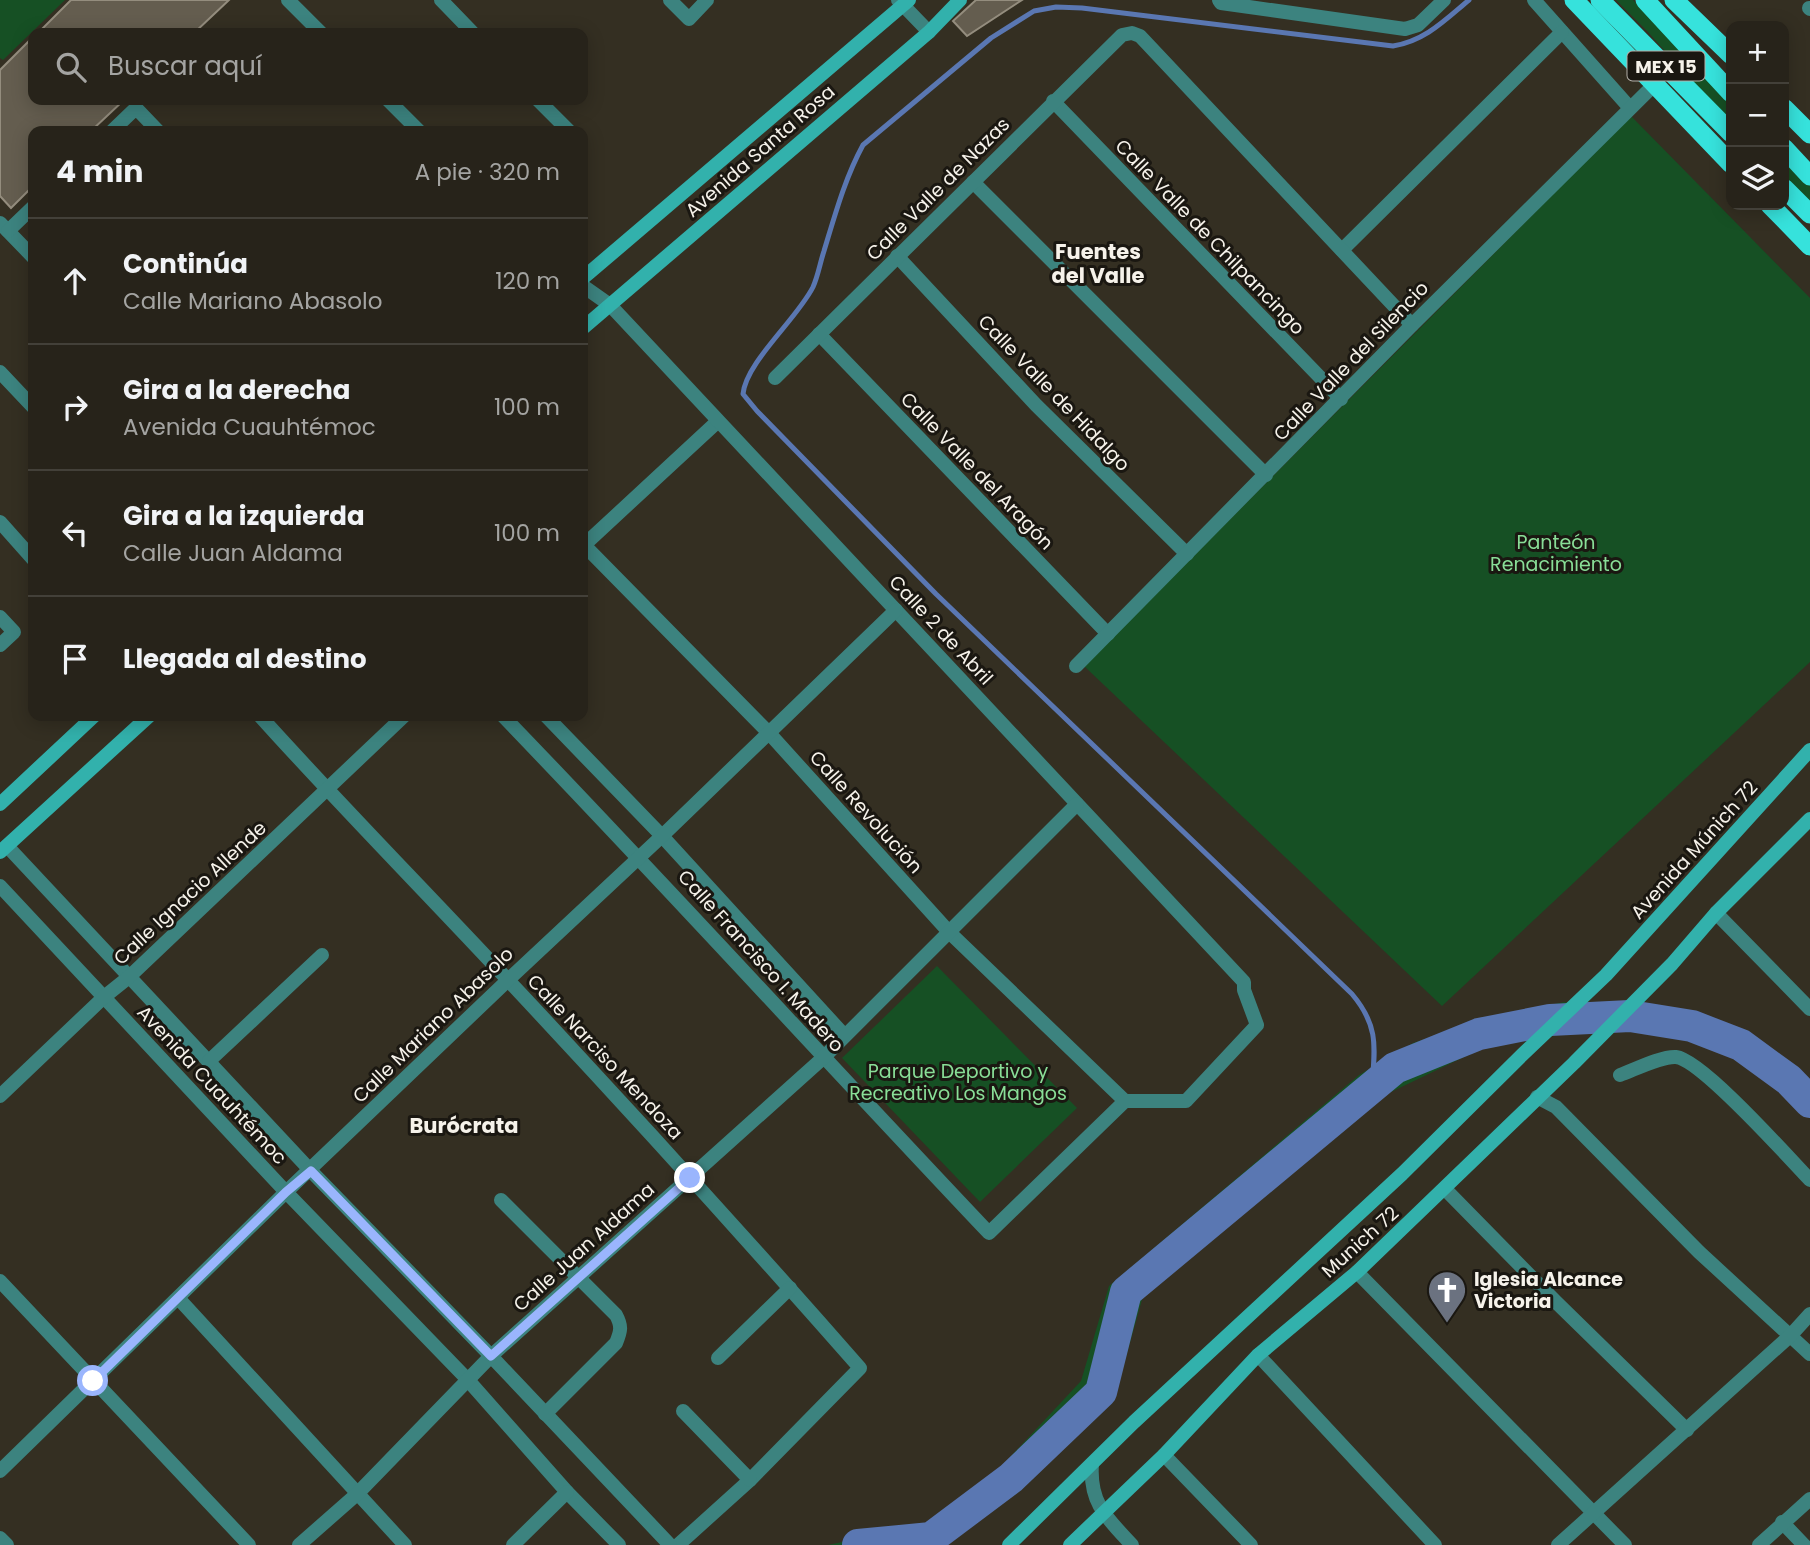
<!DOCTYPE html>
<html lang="es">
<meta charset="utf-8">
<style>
:root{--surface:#27231a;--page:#332f27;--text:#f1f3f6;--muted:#a4a4a2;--line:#434039}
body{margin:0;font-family:Poppins,sans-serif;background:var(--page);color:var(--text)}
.controls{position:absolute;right:21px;top:21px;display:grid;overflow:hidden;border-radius:14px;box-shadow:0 4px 18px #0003}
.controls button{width:63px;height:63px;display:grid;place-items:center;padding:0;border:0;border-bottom:2px solid var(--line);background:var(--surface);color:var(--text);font:35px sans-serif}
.stop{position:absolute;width:21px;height:21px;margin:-16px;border:5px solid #9ab5fd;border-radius:50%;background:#fff}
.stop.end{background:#9ab5fd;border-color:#fff;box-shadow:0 2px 7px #0008}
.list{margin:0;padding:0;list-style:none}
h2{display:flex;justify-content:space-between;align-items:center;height:91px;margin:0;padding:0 28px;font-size:30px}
h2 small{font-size:23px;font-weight:400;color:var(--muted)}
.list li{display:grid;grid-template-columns:46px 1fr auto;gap:21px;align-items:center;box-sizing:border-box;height:126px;padding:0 28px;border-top:2px solid var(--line)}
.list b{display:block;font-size:26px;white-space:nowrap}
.list p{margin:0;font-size:23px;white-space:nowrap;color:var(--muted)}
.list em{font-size:23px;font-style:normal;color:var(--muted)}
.icon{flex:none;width:38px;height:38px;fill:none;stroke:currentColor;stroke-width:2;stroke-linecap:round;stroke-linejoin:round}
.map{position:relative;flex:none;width:1810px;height:1545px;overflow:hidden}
.search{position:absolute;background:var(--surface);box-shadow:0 4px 18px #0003;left:28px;top:28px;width:560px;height:77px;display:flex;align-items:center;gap:18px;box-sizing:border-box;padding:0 24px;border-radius:14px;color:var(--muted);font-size:26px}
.panel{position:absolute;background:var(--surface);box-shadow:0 4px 18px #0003;left:28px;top:126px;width:560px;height:595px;border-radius:14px}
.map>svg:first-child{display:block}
</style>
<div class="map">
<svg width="1810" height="1545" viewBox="0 0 1810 1545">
<rect width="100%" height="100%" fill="#342f22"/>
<g fill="#165024">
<polygon points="0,0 65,0 3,60 0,58"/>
<polygon points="1616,0 1633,0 1731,100 1731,126 1648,32"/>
<polygon points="1631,116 1810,298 1810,662 1442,1006 1084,666"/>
<polygon points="1784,153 1810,180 1810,206 1784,179"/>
<polygon points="937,966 1077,1108 980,1202 842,1058"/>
<polygon points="1564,1002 1630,1016 1560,1035 1489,1045 1389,1093 1143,1296 1114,1400 1021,1490 946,1545 828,1545 925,1524 998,1470 1081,1381 1109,1286 1359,1075 1413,1043 1489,1018"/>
</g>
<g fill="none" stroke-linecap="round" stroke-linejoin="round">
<path stroke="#5a77b2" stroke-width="5" d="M1372,1086c3,-39 7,-60 -20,-92l-416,-400 -179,-183 -14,-17c3,-32 54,-75 70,-107 5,-11 7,-24 11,-36 11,-36 21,-73 39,-106l128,-107 43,-27 22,-4 26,1 311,38c32,-5 52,-26 76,-46"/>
<polyline stroke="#5a77b2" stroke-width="32" points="858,1545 931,1538 1011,1478 1101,1392 1126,1292 1395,1068 1479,1034 1550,1020 1630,1016 1692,1026 1741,1045 1789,1080 1810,1102"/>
</g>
<g fill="#645d4f" stroke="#948d7e" stroke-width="2">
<polygon points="71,0 229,0 194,33 38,33"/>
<polygon points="976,0 1022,0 967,36 953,21"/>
<polygon points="33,37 33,100 124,100 91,131 33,131 33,186 11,208 0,196 0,70"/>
</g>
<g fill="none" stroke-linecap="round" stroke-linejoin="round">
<g stroke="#3c837f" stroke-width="14">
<polyline points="288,0 321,33"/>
<polyline points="441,0 473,33"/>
<polyline points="670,0 689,19 707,0"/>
<polyline points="898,0 929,32"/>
<polyline points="1219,0 1221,3 1405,29 1418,25 1444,0"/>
<polyline points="1534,0 1630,108"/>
<polyline points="1809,8 1810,9"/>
<polyline points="388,100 419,131"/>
<polyline points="538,100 569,131"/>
<polyline points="1053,101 1341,399"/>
<polyline points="112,131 136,108 158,131"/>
<polyline points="973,182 1266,475"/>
<polyline points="0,223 33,257"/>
<polyline points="8,231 33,207"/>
<polyline points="1342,250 1562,32"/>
<polyline points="897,256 1036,405 1187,554"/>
<polyline points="819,334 1108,634"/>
<polyline points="0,372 33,407"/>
<polyline points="775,378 1122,35 1132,33 1140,36 1412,325"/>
<polyline points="0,522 33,559"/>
<polyline points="583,544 769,733 949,932 1125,1101"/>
<polyline points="583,546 717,422"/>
<polyline points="0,617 14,632 0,645"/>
<polyline points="1076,666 1412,325 1655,84"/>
<path d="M260,716c80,89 165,175 247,263 120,128 238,258 353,389l-110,112 -72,65"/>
<path d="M503,716c164,170 323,345 486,517l136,-132h61l71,-76 -13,-35v-8l-634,-677 -27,-19"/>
<polyline points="546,716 662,836 844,1035"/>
<polyline points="7,846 311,1171 491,1356 670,1545"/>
<polyline points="0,886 286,1192 467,1379 567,1492 619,1545"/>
<polyline points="1716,913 1810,1009"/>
<polyline points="209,1061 322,955"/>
<path d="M1620,1075c14,-5 41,-19 56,-18 26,3 112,100 134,123"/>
<polyline points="0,1096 104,997 129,977 404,716"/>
<polyline points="1537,1097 1556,1107 1699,1252 1810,1354"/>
<polyline points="1445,1189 1556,1302 1687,1430"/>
<path d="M501,1200l115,115c6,11 5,16 0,28l-71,71"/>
<polyline points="1357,1272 1625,1545"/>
<polyline points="0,1281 249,1545"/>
<polyline points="179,1299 405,1545"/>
<polyline points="1258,1355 1435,1545"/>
<polyline points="718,1358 790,1288"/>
<polyline points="683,1411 750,1480"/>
<polyline points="1164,1455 1251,1545"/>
<path d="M1092,1464c-3,39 15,54 40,81"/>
<polyline points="0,1471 286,1192 508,980 662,836 896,610"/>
<polyline points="1782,1522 1804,1545"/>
<polyline points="0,1538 7,1545"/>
<polyline points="299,1545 357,1494 491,1356 823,1058 1077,804"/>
<polyline points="513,1545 567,1492"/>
<polyline points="1558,1545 1791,1335 1810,1314"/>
<polyline points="1759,1545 1810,1499"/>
</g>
<g stroke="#32b1ac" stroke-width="14">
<polyline points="583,278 909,0"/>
<polyline points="583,328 929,32 960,0"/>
<polyline points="0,804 94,716"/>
<polyline points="0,852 149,716"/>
<polyline points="1009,1545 1134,1422 1402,1174 1523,1054 1606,975 1810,750"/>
<polyline points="1070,1545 1164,1455 1258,1355 1357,1272 1574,1063 1672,964 1716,913 1810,819"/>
</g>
<g stroke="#36e2dc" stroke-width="19">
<polyline points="1574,0 1731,164"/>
<polyline points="1600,0 1731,133"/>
<polyline points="1645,0 1731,93"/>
<polyline points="1674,0 1731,55"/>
<polyline points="1784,108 1810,134"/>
<polyline points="1784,148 1810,176"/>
<polyline points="1784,188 1810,214"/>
<polyline points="1770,205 1810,246"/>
</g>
</g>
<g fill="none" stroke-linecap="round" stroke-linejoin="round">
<polyline stroke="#9ab5fd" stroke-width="9" points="93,1381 286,1192 311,1171 491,1356 690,1178"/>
</g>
<defs>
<g id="church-pin" transform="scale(2.0125)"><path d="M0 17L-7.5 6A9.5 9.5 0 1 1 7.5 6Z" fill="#6b7280" stroke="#1a1711"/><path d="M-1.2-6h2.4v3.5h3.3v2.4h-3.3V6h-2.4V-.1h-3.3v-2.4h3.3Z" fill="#fff"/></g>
</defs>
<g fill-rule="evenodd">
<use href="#church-pin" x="1447" y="1290"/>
</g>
<g text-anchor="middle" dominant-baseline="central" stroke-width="6" stroke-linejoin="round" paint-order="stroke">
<rect fill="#1a1711" stroke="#b4b0a9" stroke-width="2" x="1627.5" y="51.5" width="77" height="29" rx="5"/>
<g font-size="18" font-weight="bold" fill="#f6f2ea">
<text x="1666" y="66">MEX 15</text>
</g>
<g font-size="19" fill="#f6f2ea" stroke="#1a1711">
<text transform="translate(760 151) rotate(-41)">Avenida Santa Rosa</text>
<text transform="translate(938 189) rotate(-45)">Calle Valle de Nazas</text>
<text transform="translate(1210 237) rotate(46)">Calle Valle de Chilpancingo</text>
<text transform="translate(1351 361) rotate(-46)">Calle Valle del Silencio</text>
<text transform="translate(1054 393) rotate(46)">Calle Valle de Hidalgo</text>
<text transform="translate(977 471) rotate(46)">Calle Valle del Aragón</text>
<text transform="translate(941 630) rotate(47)">Calle 2 de Abril</text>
<text transform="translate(866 812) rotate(48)">Calle Revolución</text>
<text transform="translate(1694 850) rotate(-48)">Avenida Múnich 72</text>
<text transform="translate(190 893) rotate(-43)">Calle Ignacio Allende</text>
<text transform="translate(761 961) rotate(48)">Calle Francisco I. Madero</text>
<text transform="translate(433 1025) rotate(-44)">Calle Mariano Abasolo</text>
<text transform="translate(605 1057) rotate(47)">Calle Narciso Mendoza</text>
<text transform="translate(212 1085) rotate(47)">Avenida Cuauhtémoc</text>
<text transform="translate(1360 1242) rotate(-42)">Munich 72</text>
<text transform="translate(584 1247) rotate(-42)">Calle Juan Aldama</text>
</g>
<g font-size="19" fill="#89de97" stroke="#1a1711">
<text x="1556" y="542">Panteón<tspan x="1556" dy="22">Renacimiento</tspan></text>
<text x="958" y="1071">Parque Deportivo y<tspan x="958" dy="22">Recreativo Los Mangos</tspan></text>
</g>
<g font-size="19" font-weight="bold" fill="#f6f2ea" stroke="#1a1711" text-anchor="start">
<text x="1474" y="1279">Iglesia Alcance<tspan x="1474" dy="22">Victoria</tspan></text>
</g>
<g font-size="21" font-weight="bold" fill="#f6f2ea" stroke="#1a1711">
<text x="1098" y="251">Fuentes<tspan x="1098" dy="24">del Valle</tspan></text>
<text x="464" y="1125">Burócrata</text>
</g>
</g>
</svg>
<div class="controls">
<button>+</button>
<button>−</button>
<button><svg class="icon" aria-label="layers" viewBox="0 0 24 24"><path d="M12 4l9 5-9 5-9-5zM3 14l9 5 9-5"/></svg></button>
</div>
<div class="stop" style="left:93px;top:1381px"></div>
<div class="stop end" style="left:690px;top:1178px"></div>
<div class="search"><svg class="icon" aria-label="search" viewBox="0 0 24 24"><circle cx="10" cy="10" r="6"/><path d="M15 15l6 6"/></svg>Buscar aquí</div>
<section class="panel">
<h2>4 min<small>A pie · 320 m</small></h2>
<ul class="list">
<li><svg class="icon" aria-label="ahead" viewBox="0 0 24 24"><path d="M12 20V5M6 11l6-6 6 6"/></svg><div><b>Continúa</b><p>Calle Mariano Abasolo</p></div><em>120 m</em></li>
<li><svg class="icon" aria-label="right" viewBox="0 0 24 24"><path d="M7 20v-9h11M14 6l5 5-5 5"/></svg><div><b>Gira a la derecha</b><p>Avenida Cuauhtémoc</p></div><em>100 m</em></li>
<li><svg class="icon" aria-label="left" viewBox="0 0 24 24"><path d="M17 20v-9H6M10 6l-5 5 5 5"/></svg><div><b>Gira a la izquierda</b><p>Calle Juan Aldama</p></div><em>100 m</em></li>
<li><svg class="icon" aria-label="arrive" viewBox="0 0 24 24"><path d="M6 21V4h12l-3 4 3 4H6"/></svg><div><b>Llegada al destino</b></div></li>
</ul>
</section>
</div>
